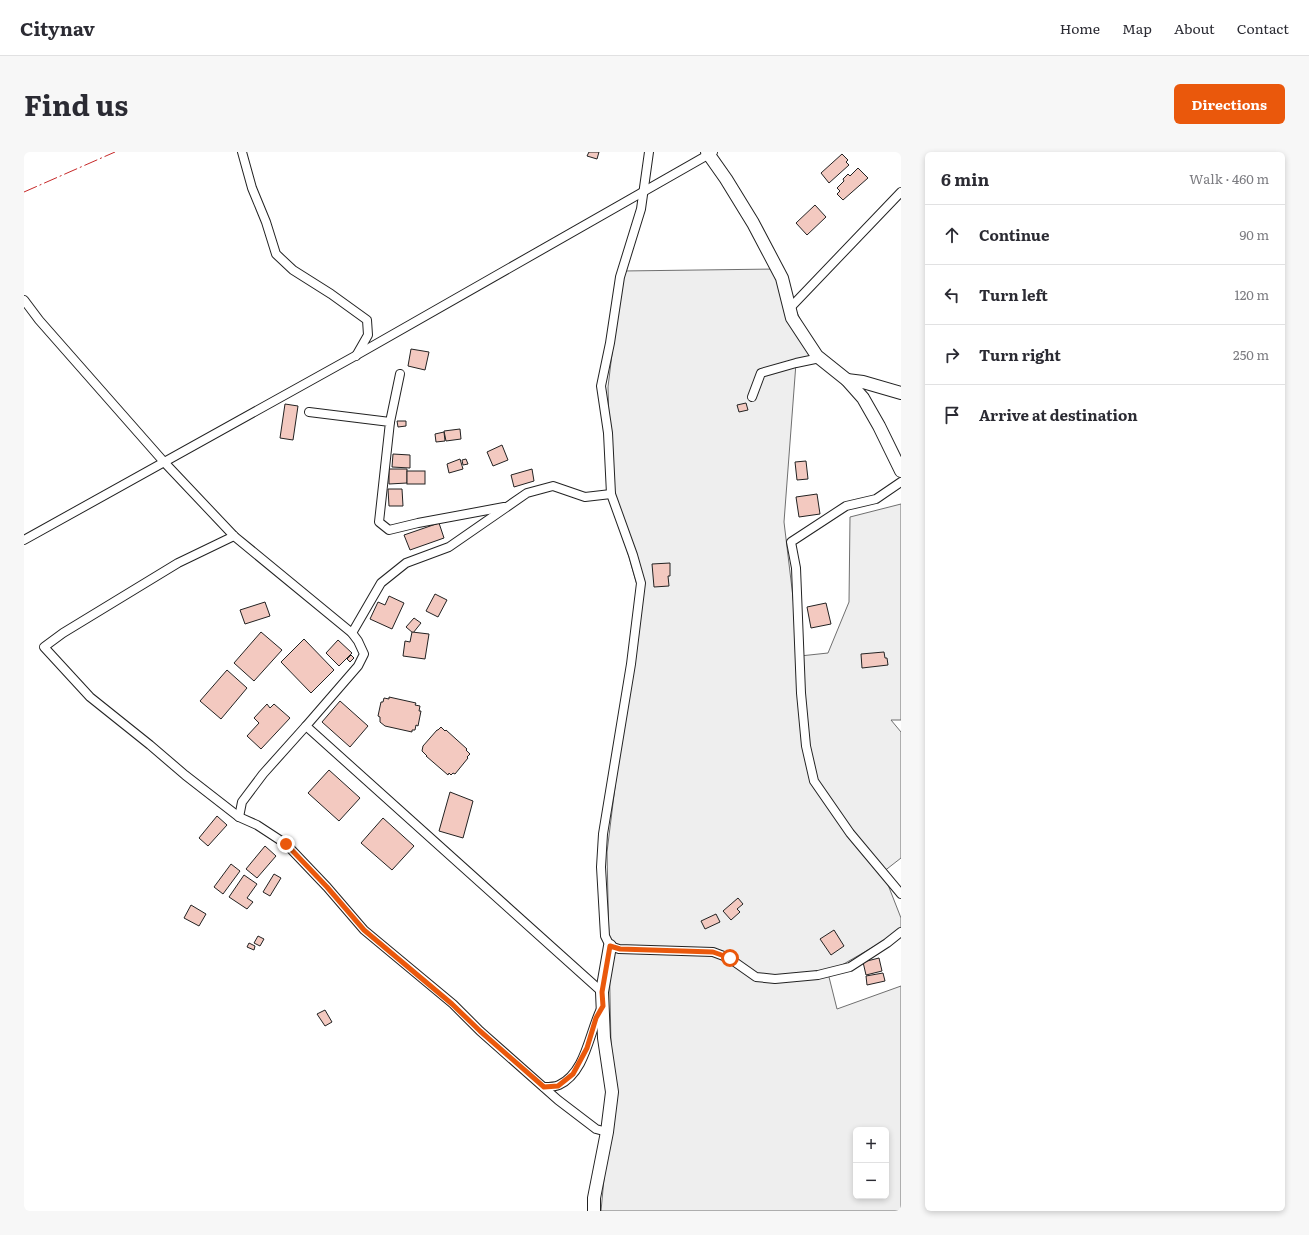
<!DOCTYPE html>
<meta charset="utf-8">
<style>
:root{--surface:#fff;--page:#f7f7f7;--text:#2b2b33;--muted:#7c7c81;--line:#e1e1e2;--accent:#ea580c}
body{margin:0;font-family:Literata,serif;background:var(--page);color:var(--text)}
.controls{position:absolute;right:12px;bottom:12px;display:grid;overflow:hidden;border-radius:6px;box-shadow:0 2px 6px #0003}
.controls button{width:36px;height:36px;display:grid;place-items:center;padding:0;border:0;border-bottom:1px solid var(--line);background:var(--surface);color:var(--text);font:20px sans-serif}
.stop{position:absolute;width:12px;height:12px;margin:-9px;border:3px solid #ea580c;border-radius:50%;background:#fff}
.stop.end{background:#ea580c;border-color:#fff;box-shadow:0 1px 4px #0008}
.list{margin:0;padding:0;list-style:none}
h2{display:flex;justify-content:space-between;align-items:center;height:52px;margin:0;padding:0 16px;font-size:17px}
h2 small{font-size:13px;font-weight:400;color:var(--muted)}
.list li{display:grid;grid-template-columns:26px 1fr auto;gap:12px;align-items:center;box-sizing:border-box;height:60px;padding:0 16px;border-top:1px solid var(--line)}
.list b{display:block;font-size:15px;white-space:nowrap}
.list em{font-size:13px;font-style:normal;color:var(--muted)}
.icon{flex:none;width:22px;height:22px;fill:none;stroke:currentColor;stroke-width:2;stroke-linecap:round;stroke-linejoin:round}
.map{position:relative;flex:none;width:877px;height:1059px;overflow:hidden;border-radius:6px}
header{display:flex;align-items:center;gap:24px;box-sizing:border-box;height:56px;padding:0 20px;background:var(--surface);border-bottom:1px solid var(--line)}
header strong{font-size:19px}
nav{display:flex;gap:22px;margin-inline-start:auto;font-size:14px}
.intro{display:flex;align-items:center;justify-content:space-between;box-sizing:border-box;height:96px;padding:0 24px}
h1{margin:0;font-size:28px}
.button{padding:10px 18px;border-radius:6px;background:var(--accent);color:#fff;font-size:14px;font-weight:700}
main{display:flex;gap:24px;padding:0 24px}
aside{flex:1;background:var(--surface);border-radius:6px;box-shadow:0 2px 6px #0003}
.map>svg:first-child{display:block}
</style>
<header>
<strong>Citynav</strong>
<nav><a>Home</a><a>Map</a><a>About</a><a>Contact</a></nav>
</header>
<div class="intro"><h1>Find us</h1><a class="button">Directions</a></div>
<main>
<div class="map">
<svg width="877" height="1059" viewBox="0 0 877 1059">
<rect width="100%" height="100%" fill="#fff"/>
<path fill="#eee" stroke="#6f6f6f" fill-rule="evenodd" d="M753,117l40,87 -21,7 -12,159 16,134 28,-3 21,-51 1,-85 51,-13v216h-10l10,12v126l-18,14 18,46v13l-73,42 9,36 64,-23v225h-300l11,-119 -5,-240 32,-260 -28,-98 -3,-107 14,-116zM832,978h30v66h-30z"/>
<g fill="#f3c9c0" stroke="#222">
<polygon points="565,0 575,0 573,7 563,4"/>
<polygon points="818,2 824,8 822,10 825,13 805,31 797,21"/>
<polygon points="834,16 844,26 819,48 813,42 816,39 813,36 820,29 819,27 824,22 826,24"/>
<polygon points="791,53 802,65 783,83 772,71"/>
<polygon points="387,197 405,200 401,218 384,214"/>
<polygon points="722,251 724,258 715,260 713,253"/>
<polygon points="261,252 274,254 269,288 256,286"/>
<polygon points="373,269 382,269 382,274 374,275"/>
<polygon points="436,277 437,287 422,289 420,279"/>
<polygon points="420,280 421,289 412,290 411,282"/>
<polygon points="478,293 484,308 469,314 463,300"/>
<polygon points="369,302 386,303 386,316 368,315"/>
<polygon points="436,307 439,317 425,321 423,312"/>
<polygon points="442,307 444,312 439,313 438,308"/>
<polygon points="782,309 784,327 773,328 771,310"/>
<polygon points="365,317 383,317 383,331 365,332"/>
<polygon points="508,317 510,329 490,335 487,323"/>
<rect x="383" y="319" width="18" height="13"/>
<polygon points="364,337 378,337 379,354 365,354"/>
<polygon points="793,342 796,362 775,365 772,345"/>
<polygon points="415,371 420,386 386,398 380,383"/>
<polygon points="646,411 646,424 644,424 645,434 630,435 628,412"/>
<polygon points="411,442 423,448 414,465 402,459"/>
<polygon points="365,444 380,451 368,477 346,467 354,450 361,453"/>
<polygon points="241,450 246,464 221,472 216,458"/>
<polygon points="802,451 807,472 787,476 783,455"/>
<polygon points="390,466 397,471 389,481 382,475"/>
<polygon points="237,480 258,498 230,529 210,511"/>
<polygon points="388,480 405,482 401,507 379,504 381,489 386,490"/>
<polygon points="280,487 310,518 287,541 257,510"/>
<polygon points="314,488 328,501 315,514 302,501"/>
<polygon points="860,500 861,506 863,506 864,513 838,516 837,502"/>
<polygon points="327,503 330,506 326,510 323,507"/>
<polygon points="203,518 223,536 197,567 176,549"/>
<polygon points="365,545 392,551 391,553 396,554 395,559 397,559 394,574 392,573 391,578 388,578 388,580 361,574 356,570 356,565 354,564 357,550 359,550 360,546 365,547"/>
<polygon points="316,549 344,574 326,595 298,570"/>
<polygon points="243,552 246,556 250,552 266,566 237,597 223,584 235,571 230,566"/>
<polygon points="417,575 421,579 422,578 443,597 442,598 446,602 443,605 444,606 431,622 429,621 427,623 425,621 424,623 402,604 403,604 398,599 399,594 413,578 414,578"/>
<polygon points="305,618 336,646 315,669 284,641"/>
<polygon points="426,640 449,649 439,686 415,679"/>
<polygon points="193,664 203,673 184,694 175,686"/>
<polygon points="359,666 390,694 368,718 337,691"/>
<polygon points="241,694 252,704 233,726 222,717"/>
<polygon points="207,712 216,719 199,742 190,735"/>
<polygon points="250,722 257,726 246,744 239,740"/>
<polygon points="220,723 233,732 223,746 229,750 223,757 205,745"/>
<polygon points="714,746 719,752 713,757 716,760 707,768 699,759"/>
<polygon points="167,753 182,762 175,774 160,766"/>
<polygon points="692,762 696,770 681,777 677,769"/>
<polygon points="810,778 820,794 807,803 796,787"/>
<polygon points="234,784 240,787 236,794 230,791"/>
<polygon points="225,791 231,794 230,798 223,795"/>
<polygon points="855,806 858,819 842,823 839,810"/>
<polygon points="859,821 861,829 843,833 842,824"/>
<polygon points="301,858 308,870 301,874 293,862"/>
</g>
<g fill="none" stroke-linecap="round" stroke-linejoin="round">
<g stroke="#222" stroke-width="10">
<g id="street">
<polyline points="218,0 228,36 242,70 252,102 269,118 307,142 343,168 344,183 332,204"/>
<polyline points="625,0 617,57 596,125 586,191 577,234 584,281 587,342 609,403 617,431 607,512 579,682 577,715 581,784 586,794 595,797 689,800 705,806 732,825 751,827 794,823 826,815 863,791 877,780"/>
<polyline points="0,148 15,168 140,310 210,384 328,481 334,489 340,502 334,514 282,574 578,840"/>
<polyline points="765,157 877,40"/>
<polyline points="728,245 737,221 772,211 796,206"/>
<polyline points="285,260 366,270 355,370 365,378 394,371 480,355"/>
<polyline points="366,270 376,222"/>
<polyline points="877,330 852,347 822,354 767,390 772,416 777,541 782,594 790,629 826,681 877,742"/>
<polyline points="210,384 154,411 39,481 20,495 66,545 126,593 161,623 215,665 233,673 262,692 303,735 340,778 429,852 456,879 534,948 572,977 583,980"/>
<polyline points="0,388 331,204 689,0"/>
<polyline points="328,481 357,431 382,411 425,395 503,341 529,334 561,345 587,342"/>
<polyline points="215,665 218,650 239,622 282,574"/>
<path d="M520,935c4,0 11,0 15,-2 27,-13 30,-52 42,-76"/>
</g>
</g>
<g stroke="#222" stroke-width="14">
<g id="secondary">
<polyline points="683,0 702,27 729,71 758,126 768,166 793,204 823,228 839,246 855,274 877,319"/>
<polyline points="823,228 839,230 877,241"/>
<polyline points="570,1059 570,1046 583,980 588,940 580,886 578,840 586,794"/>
</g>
</g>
<use href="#street" stroke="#fff" stroke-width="8"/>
<use href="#secondary" stroke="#fff" stroke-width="12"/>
<polyline stroke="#c62828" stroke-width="1" stroke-dasharray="14 3 2 3" stroke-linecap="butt" points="0,40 91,0"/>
</g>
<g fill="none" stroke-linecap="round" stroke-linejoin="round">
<polyline stroke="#ea580c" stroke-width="5" points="262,692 303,735 340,778 428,852 456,879 520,935 534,934 549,922 563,896 572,866 579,854 578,840 586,794 596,797 689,800 706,806"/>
</g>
</svg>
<div class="controls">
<button>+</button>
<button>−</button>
</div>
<div class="stop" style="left:706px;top:806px"></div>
<div class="stop end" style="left:262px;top:692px"></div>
</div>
<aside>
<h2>6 min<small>Walk · 460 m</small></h2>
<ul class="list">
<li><svg class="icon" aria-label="ahead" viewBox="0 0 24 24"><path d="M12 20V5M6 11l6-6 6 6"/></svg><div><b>Continue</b></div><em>90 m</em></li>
<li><svg class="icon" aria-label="left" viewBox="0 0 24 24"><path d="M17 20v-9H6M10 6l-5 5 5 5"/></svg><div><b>Turn left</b></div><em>120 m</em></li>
<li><svg class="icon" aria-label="right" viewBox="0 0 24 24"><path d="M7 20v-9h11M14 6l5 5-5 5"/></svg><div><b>Turn right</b></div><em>250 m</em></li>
<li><svg class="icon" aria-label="arrive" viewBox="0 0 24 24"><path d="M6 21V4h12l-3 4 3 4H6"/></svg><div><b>Arrive at destination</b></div></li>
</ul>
</aside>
</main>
